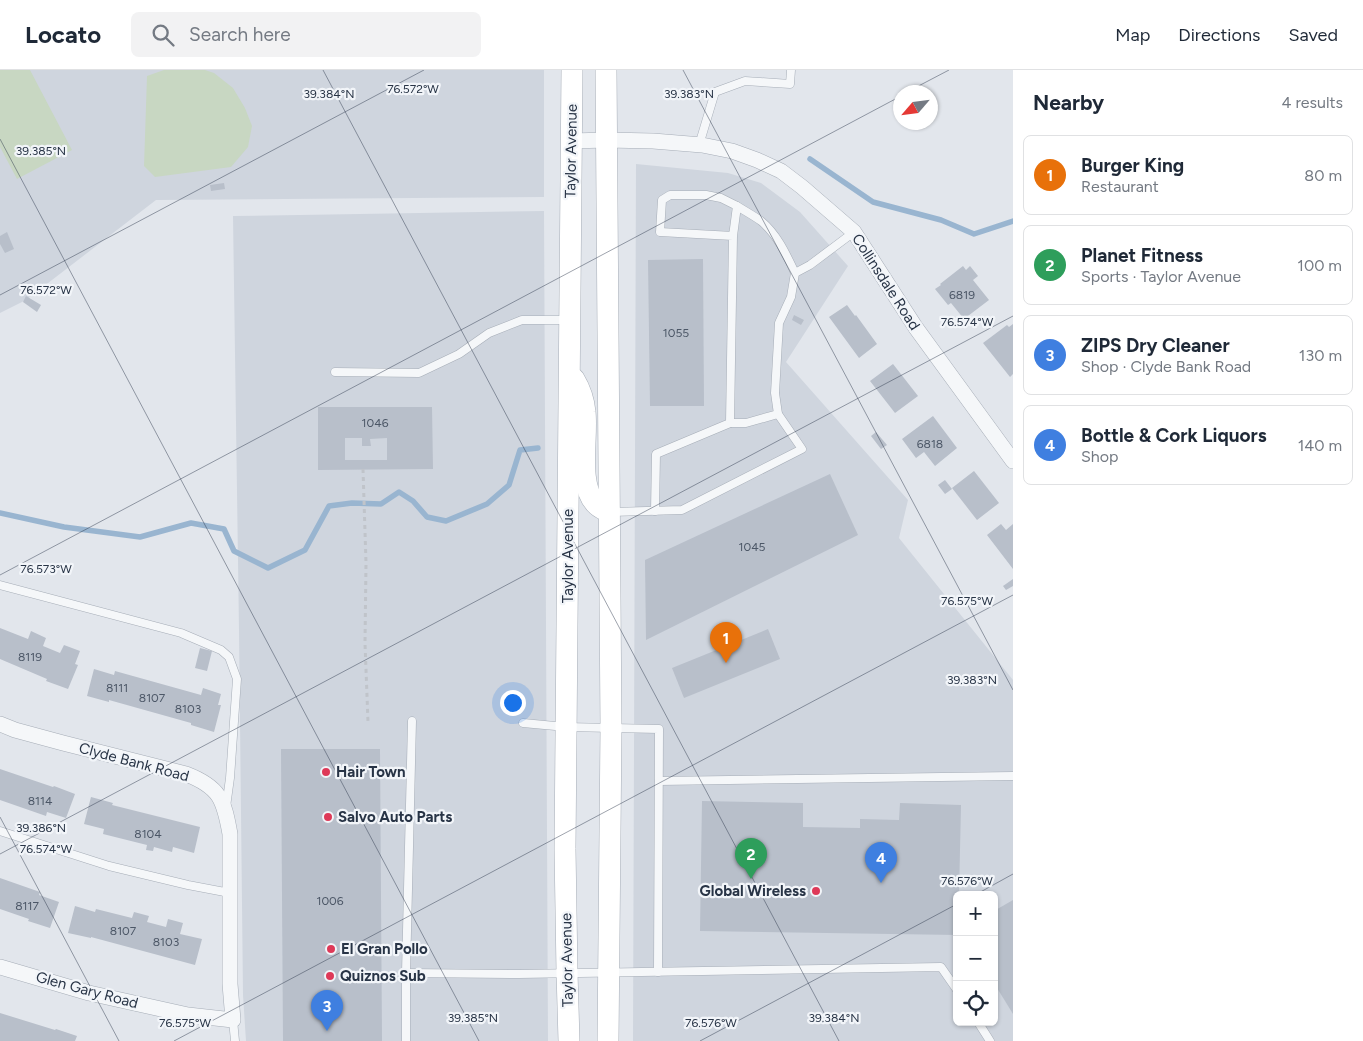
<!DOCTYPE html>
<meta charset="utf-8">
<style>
:root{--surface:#fff;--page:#f2f2f3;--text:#1f2937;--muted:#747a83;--line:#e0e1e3;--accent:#0f766e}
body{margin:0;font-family:Figtree,sans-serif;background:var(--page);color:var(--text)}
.controls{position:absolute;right:15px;bottom:15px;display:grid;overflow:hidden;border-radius:8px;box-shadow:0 1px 4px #0004}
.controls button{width:45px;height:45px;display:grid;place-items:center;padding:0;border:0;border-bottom:1px solid var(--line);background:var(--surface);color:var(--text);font:25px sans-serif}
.compass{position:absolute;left:893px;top:15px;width:45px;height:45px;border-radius:50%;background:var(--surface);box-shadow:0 1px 4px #0004;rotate:242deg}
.you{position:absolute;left:512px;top:632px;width:18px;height:18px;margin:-12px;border:4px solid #fff;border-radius:50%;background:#1a73e8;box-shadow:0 0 0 8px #1a73e833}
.badge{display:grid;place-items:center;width:32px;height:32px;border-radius:50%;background:var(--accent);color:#fff;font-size:16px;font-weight:700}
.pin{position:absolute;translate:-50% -41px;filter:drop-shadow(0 1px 2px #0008)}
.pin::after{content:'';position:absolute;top:26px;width:18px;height:15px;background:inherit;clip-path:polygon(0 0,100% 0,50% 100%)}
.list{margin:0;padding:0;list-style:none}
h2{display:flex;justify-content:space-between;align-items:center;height:65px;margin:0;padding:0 20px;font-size:21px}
h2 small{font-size:16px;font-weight:400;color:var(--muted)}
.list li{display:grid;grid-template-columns:32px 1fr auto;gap:15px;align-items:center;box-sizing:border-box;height:80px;margin:0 10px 10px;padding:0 10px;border:1px solid var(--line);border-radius:8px}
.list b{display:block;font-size:19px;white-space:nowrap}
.list p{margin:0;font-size:16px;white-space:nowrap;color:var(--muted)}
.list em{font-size:16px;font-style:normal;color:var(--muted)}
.icon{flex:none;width:28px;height:28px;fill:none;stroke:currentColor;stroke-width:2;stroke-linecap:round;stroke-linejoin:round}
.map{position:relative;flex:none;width:1013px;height:971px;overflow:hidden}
header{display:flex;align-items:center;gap:30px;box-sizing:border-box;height:70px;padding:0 25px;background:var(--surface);border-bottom:1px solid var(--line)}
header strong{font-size:24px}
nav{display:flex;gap:28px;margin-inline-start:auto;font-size:18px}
.search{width:350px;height:45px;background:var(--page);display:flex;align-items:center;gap:12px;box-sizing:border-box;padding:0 18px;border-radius:8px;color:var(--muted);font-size:19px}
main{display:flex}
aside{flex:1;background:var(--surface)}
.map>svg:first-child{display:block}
</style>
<header>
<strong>Locato</strong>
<div class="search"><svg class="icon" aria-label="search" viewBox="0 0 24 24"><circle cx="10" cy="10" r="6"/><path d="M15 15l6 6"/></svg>Search here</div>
<nav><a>Map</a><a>Directions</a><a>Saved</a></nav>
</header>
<main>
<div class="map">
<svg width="1013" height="971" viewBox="0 0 1013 971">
<rect width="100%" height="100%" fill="#e2e6ec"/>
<g fill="#cfd5de" fill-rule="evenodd">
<polygon points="0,0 544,0 544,127 156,130 26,230 0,243"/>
<path d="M636,94l92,9 33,10 39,29 48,54 -62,96 122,138 -9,38 114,142v361h-380zM957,825h37v127h-37z"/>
<polygon points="544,141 548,971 246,971 243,925 239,559 233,146"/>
</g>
<g fill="#c8d7c2">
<polygon points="0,0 30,0 72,80 17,109 0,77"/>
<polygon points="164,0 205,0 214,3 233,18 245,38 252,56 248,77 231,97 155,107 144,96 147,6"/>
</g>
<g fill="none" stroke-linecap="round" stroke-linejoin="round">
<g stroke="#99b5d0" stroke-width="5.5">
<polyline points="810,89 873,132 941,150 974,164 1013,151"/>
<polyline points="0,443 64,457 140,467 191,453 224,459 234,481 268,498 305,480 329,436 352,433 381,434 399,422 413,431 427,447 446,451 487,434 509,415 520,380 538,378"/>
</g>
</g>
<g fill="#b8bfca" fill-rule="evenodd">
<polygon points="224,113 225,119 211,121 210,115"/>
<polygon points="7,162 14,179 5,183 0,174 0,166"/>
<polygon points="703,189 704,336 650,336 648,190"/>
<polygon points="963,196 966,200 970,196 978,206 973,210 989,230 964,249 951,233 948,235 935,219 941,215 940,214"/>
<polygon points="26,226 41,235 37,242 23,232"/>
<polygon points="847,235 855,246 856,245 877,274 859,288 829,247"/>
<polygon points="794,245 804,250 801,255 792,250"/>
<polygon points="1013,254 1013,304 1010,307 983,273 1007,255 1009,257"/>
<polygon points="893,294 918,326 895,343 870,311"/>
<path d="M318,337h114l1,62 -115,1zM345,368h17v8h9l-1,-7 17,-1v22h-42z"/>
<polygon points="933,346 957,378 935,396 924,382 916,388 902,369"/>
<polygon points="876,362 887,375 881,379 871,366"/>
<polygon points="974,401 999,433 977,450 952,418"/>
<polygon points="830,404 858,465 646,570 645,490"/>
<polygon points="945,410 952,419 945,424 938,415"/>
<polygon points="1001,454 1006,460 1013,454 1013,499 987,465"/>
<polygon points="1013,509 1013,516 1006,520 1003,516"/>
<polygon points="0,558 28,569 31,561 46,568 43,576 60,583 64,575 80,581 75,594 78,595 68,619 46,611 47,609 0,589"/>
<polygon points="768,559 780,589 684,628 672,598"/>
<polygon points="200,578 212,581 207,601 195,598"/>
<polygon points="94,599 114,605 115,601 201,625 203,618 221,624 218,635 221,635 214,662 191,655 191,653 109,630 109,632 87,626"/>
<polygon points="281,679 380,679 382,971 283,971"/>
<polygon points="0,699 53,717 54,716 75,724 66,748 47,742 46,746 0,730"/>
<polygon points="91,727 113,733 112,735 200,757 194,783 173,777 172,782 154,777 153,781 146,780 147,775 103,764 104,759 84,754"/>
<polygon points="702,731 803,733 803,757 860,758 860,749 899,750 900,733 961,735 959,825 957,825 957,865 700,861"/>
<polygon points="0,808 40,822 39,825 59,832 50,858 28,851 29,849 0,839"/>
<polygon points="1013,830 1013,944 994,913 994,841"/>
<polygon points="75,836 95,842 96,839 132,848 134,842 149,846 147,852 166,857 168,849 183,853 180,864 202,869 195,895 91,867 91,868 68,863"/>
<polygon points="0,943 55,960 56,959 77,966 75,971 0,971"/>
</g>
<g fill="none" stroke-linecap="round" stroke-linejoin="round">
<g stroke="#a6adb7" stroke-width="9">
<g id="service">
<polyline points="699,75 715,22 745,11 790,14 791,0"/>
<path d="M737,136c8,5 17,10 24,15 16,13 25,33 34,52"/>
<polyline points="335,302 419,303 459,284 489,263 522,250 568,250"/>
<polyline points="730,353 746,353 778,344"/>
<polyline points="655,441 656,384 730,353 733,166 660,162 662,130 670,125 706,125 721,128 737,136 733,166"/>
<polyline points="611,442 682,440 802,379 778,344 775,323 779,253 791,227 795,203 810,195 854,162"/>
<polyline points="0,515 181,563 221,580 229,587 237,609 230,708 226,737"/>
<polyline points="523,653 566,657 659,659 658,902"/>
<polyline points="659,711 1013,706"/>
<polyline points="0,761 109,796 188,815 230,823"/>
<polyline points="406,903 519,904 941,897 957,920"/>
<polyline points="233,950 235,971"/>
<polyline points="978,952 990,971"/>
<polyline points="406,971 406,903 412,651"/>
</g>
</g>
<g stroke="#a6adb7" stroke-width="16">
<g id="minor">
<polyline points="571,71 607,70 653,71 702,75 732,81 757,90 781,101 802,117 854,162 916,258 1013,391"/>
<path d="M0,654l15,6 48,13 123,31c34,13 38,26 44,60v150l3,36 -45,-5 -99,-22 -89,-26"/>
</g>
</g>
<g stroke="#a6adb7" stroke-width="22">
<g id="secondary">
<polyline points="606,0 611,658 608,971"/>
<path d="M574,309c6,10 10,22 11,33 3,26 -8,73 11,92 3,4 9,6 13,8"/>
<polyline points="569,971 567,902 565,779 572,0"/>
</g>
</g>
<polyline stroke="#c0c4ca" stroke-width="3" stroke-dasharray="4 4" stroke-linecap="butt" points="363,399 366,493 365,573 368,652"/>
<use href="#service" stroke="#f5f7f9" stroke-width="8"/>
<use href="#minor" stroke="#f5f7f9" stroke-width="15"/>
<use href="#secondary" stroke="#fff" stroke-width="21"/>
</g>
<path fill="none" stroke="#283446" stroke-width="1" stroke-opacity="0.45" d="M323,0l516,971M683,0l330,620M907,22l42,-22M0,69l479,902M0,225l424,-225M0,505l901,-479M0,747l119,224M0,784l1013,-538M975,825l38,-21M174,971l839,-446M700,971l257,-137"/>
<g fill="#de3958" stroke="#f2f5f9" stroke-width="2">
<circle cx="326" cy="702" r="5"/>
<circle cx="328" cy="747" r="5"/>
<circle cx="816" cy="821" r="5"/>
<circle cx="331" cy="879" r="5"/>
<circle cx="330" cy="906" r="5"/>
</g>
<g text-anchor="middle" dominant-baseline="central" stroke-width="4.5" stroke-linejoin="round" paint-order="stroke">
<g font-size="12" fill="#4c5767">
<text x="962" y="225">6819</text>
<text x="676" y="263">1055</text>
<text x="375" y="353">1046</text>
<text x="930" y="374">6818</text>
<text x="752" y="477">1045</text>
<text x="30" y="587">8119</text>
<text x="117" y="618">8111</text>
<text x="152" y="628">8107</text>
<text x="188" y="639">8103</text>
<text x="40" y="731">8114</text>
<text x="148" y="764">8104</text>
<text x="330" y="831">1006</text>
<text x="27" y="836">8117</text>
<text x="123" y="861">8107</text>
<text x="166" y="872">8103</text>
</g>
<g font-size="15" fill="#283446" stroke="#f2f5f9">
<text transform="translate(571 81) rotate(-89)">Taylor Avenue</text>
<text transform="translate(886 212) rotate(57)">Collinsdale Road</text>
<text transform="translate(568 486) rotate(-90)">Taylor Avenue</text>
<text transform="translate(134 692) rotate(15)">Clyde Bank Road</text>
<text transform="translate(567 890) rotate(-91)">Taylor Avenue</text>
<text transform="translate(87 920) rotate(15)">Glen Gary Road</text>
</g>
<g font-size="15" font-weight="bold" fill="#283446" stroke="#f2f5f9" text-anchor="start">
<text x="336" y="702">Hair Town</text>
<text x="338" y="747">Salvo Auto Parts</text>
<text x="806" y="821" text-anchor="end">Global Wireless</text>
<text x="341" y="879">El Gran Pollo</text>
<text x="340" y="906">Quiznos Sub</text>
</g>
</g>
<g font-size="12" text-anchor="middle" fill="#283446" stroke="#f2f5f9" stroke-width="4.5" stroke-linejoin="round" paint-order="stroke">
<text x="413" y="23">76.572°W</text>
<text x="329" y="28">39.384°N</text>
<text x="689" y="28">39.383°N</text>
<text x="41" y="85">39.385°N</text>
<text x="46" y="224">76.572°W</text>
<text x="967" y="256">76.574°W</text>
<text x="46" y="503">76.573°W</text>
<text x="967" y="535">76.575°W</text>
<text x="972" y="614">39.383°N</text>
<text x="41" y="762">39.386°N</text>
<text x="46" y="783">76.574°W</text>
<text x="967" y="815">76.576°W</text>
<text x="473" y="952">39.385°N</text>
<text x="834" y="952">39.384°N</text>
<text x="185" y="957">76.575°W</text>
<text x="711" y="957">76.576°W</text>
</g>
</svg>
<div class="controls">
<button>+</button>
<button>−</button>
<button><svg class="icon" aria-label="locate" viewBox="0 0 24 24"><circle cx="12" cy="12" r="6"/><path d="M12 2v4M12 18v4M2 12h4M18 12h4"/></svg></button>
</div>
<svg class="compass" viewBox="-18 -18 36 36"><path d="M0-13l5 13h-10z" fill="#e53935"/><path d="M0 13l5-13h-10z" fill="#747a83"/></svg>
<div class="you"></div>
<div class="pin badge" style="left:726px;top:593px;background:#e8710a">1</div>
<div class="pin badge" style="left:751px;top:809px;background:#2e9e5b">2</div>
<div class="pin badge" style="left:327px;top:961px;background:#3f7fe0">3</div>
<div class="pin badge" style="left:881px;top:813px;background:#3f7fe0">4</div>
</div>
<aside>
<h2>Nearby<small>4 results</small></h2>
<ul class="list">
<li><span class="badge" style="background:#e8710a">1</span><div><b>Burger King</b><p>Restaurant</p></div><em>80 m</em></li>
<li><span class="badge" style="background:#2e9e5b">2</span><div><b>Planet Fitness</b><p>Sports · Taylor Avenue</p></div><em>100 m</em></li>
<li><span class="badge" style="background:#3f7fe0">3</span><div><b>ZIPS Dry Cleaner</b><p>Shop · Clyde Bank Road</p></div><em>130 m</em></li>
<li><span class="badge" style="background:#3f7fe0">4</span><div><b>Bottle &amp; Cork Liquors</b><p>Shop</p></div><em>140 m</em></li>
</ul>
</aside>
</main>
